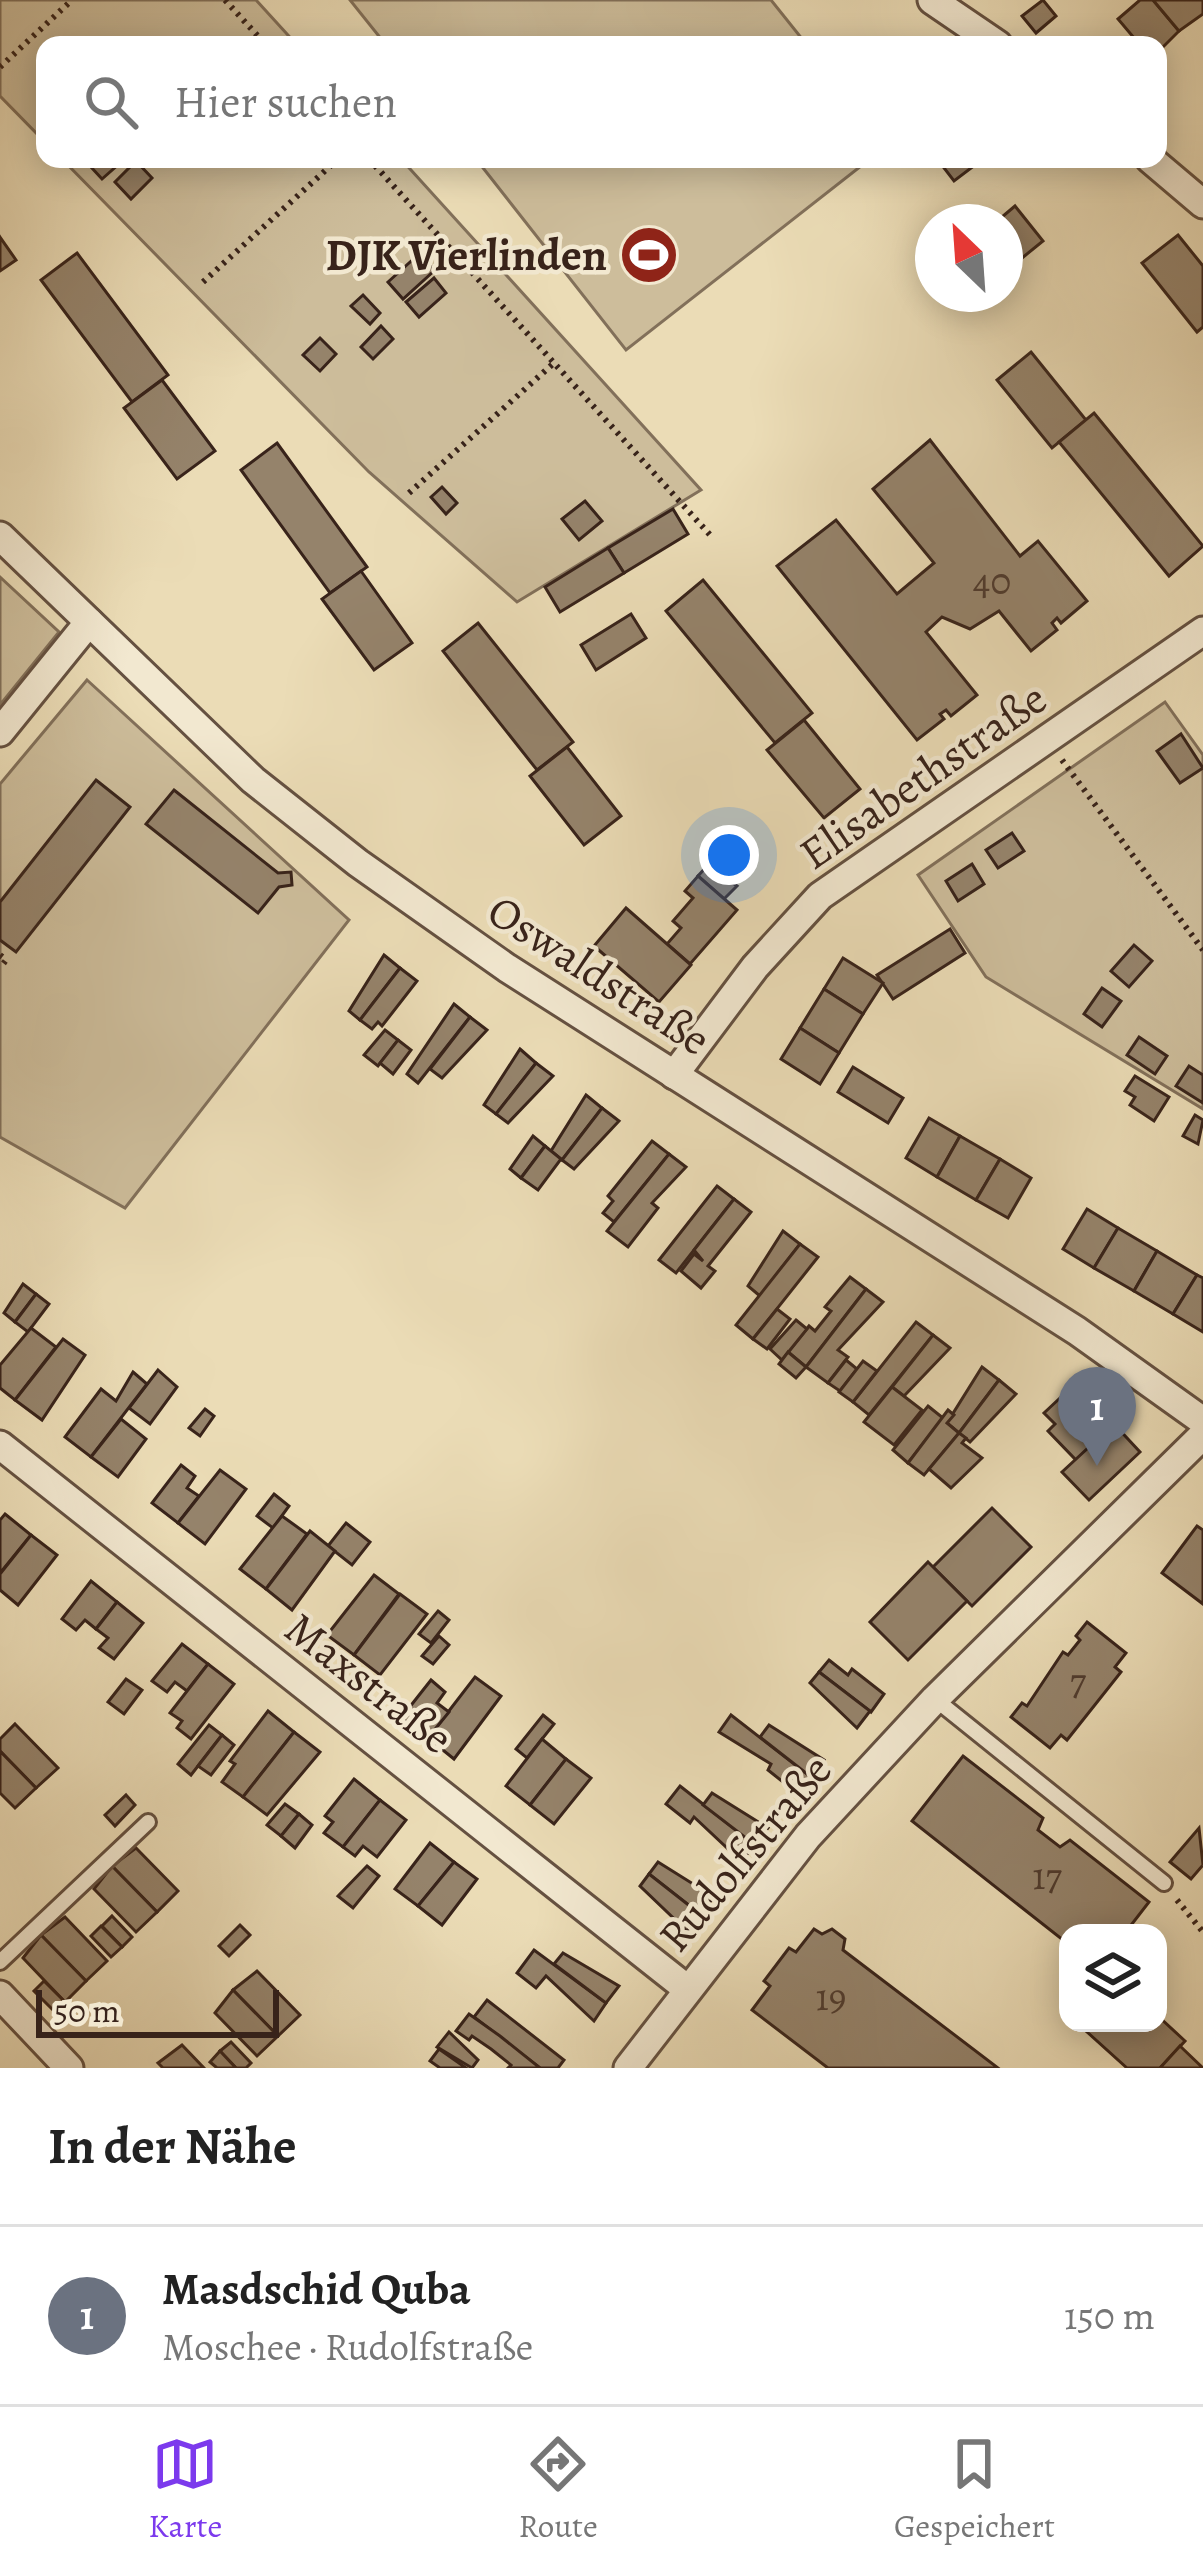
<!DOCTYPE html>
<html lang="de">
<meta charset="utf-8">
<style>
:root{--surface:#fff;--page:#f6f6f6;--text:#222;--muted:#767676;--line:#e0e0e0;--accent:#7c3aed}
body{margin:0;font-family:Alegreya,serif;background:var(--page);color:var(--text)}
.controls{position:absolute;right:36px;bottom:36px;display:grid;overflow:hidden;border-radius:24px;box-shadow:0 6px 30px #0003}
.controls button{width:108px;height:108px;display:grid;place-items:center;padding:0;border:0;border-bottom:3px solid var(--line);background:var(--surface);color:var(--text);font:60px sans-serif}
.compass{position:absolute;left:915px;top:204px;width:108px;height:108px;border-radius:50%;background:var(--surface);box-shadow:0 6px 30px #0003;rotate:335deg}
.scale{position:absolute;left:36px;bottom:30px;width:243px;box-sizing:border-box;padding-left:12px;border:6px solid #38231a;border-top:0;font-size:33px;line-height:42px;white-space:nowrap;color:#38231a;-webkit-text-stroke:9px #f2e8d0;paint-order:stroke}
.you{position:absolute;left:729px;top:855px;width:42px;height:42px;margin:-30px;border:9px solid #fff;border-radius:50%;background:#1a73e8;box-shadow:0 0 0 18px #1a73e833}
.badge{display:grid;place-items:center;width:78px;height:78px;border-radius:50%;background:var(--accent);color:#fff;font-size:39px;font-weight:700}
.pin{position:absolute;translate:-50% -99px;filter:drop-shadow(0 3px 6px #0008)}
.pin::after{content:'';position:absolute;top:63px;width:42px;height:36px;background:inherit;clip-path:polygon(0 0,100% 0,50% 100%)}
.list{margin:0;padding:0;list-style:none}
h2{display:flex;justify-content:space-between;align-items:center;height:156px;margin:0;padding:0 48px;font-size:51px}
h2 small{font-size:39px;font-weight:400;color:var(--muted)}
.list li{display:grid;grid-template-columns:78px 1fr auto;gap:36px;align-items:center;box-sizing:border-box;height:180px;padding:0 48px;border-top:3px solid var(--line)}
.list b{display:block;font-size:45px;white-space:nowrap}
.list p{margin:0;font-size:39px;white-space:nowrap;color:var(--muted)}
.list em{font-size:39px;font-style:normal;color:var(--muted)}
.icon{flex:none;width:66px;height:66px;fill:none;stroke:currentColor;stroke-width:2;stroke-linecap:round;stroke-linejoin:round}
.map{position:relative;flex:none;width:1203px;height:2068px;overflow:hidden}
.search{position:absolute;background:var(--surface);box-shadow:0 6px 30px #0003;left:36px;right:36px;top:36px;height:132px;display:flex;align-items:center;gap:30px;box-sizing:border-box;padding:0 42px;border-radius:24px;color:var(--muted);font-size:45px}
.sheet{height:336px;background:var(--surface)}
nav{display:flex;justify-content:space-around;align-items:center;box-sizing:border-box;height:168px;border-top:3px solid var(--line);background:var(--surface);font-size:33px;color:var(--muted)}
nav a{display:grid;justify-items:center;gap:6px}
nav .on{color:var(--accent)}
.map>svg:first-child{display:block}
</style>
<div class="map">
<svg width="1203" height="2068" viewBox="0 0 1203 2068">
<rect width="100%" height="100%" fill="#ebdcb6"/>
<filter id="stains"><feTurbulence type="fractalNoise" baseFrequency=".00167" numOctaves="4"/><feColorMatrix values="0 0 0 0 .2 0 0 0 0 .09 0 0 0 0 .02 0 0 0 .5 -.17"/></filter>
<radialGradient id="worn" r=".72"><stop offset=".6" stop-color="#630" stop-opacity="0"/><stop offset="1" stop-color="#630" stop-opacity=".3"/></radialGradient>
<g fill="#cdbd9b" stroke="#82705a" stroke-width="3">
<polygon points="0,0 256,0 297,45 45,45 45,142 0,96"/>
<polygon points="350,0 771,0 807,45 386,45"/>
<polygon points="62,159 401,159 701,490 517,602 369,472"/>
<polygon points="476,159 870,159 626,350"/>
<polygon points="0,577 59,632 0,705"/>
<polygon points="87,680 349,920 125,1208 0,1137 0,784"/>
<polygon points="1165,702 1203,755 1203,1109 986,977 918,875"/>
</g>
<g fill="#95836b" stroke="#38231a" stroke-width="3">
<polygon points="1043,0 1056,16 1036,33 1022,16"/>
<polygon points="1140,0 1153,0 1179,31 1158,52 1158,45 1140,45 1118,19"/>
<polygon points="1153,0 1203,0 1203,14 1179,31"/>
<polygon points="99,159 117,159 120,163 102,179 91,167"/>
<polygon points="947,159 983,159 954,181 941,164"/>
<polygon points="136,161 152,178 131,199 115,182"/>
<polygon points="1015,206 1043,241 1022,258 1005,236 1005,222 996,222"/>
<polygon points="1178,235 1203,266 1203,327 1197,332 1142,263"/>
<polygon points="0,237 16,260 0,271"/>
<polygon points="77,253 168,375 132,402 41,280"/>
<polygon points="419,254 435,270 403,299 388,282"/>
<polygon points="434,278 446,293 419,317 406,302"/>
<polygon points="363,295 380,313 370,324 351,306"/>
<polygon points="381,326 393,339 373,359 361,347"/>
<polygon points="320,338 336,354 320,371 303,355"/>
<polygon points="1031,352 1086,420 1052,448 997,380"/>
<polygon points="162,380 215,451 177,479 124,408"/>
<polygon points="1094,413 1203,546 1169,576 1059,442"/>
<polygon points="930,440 1020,556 1038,541 1087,601 1061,623 1057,618 1052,623 1057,630 1031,651 999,611 970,629 942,617 926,632 977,695 951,716 946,710 940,714 944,719 917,740 777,566 836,520 897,594 934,563 873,489"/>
<polygon points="277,443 367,567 330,593 241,470"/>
<polygon points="442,487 457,503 446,514 431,497"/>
<polygon points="585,501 602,521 579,540 562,519"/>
<polygon points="673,509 688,534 624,573 608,548"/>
<polygon points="608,548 624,573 560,612 545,587"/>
<polygon points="361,571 412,643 374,670 322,599"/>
<polygon points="703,580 812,713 775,743 666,611"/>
<polygon points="631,614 646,638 596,670 581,645"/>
<polygon points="478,623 573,742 537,770 443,651"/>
<polygon points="804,720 860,789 824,818 767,750"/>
<polygon points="1181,734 1203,768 1180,783 1157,751"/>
<polygon points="567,747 621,816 584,845 530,776"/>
<polygon points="96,780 130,807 16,952 0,940 0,902"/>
<polygon points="174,790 278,873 291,872 292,885 279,887 258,913 146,824"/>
<polygon points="1012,833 1024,851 998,868 986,850"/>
<polygon points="972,864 984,884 958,901 946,881"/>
<polygon points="708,865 737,886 724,899 698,876"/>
<polygon points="698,876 737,910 690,964 667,944 681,928 673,921 693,898 685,891"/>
<polygon points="626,908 691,965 659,1002 594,946"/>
<polygon points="950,929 965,953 893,999 877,975"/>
<polygon points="1134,945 1152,961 1129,987 1111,971"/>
<polygon points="384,955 400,968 360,1020 349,1011"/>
<polygon points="843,958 883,983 863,1014 824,989"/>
<polygon points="400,968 417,981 382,1026 378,1022 372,1029 360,1020"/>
<polygon points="1102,988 1121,1001 1102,1027 1084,1014"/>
<polygon points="824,989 863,1014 839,1053 800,1028"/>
<polygon points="454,1004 470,1017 418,1083 407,1074"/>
<polygon points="470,1017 487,1030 442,1078 430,1069"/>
<polygon points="800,1028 839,1053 820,1084 781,1059"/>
<polygon points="385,1030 398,1040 378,1066 364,1055"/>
<polygon points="1139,1037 1167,1056 1155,1074 1127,1055"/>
<polygon points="398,1040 411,1050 393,1074 380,1063"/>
<polygon points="520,1049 536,1063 496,1114 484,1105"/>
<polygon points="536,1063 553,1076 508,1123 496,1114"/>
<polygon points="1189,1066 1203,1075 1203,1103 1176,1086"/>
<polygon points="853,1067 903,1098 888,1123 838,1092"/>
<polygon points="1135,1076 1169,1097 1154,1121 1130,1105 1135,1097 1125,1091"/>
<polygon points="586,1095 602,1108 562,1160 551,1151"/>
<polygon points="602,1108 619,1121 574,1169 562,1160"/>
<polygon points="1195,1115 1203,1120 1198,1144 1183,1136"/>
<polygon points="929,1118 960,1136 937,1177 906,1158"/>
<polygon points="533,1136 545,1146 521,1178 510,1169"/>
<polygon points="960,1136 1000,1159 976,1200 937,1177"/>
<polygon points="652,1141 669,1154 614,1222 603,1213 613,1201 608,1196"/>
<polygon points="545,1146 561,1159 538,1190 521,1178"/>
<polygon points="669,1154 686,1167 652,1203 658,1208 628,1247 607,1231"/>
<polygon points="1000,1159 1031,1178 1008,1218 976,1200"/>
<polygon points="717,1186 734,1199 676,1273 659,1260"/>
<polygon points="734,1199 751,1212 708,1266 715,1271 701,1288 681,1271 694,1254 703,1261 694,1250"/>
<polygon points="1087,1209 1118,1228 1094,1268 1063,1249"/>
<polygon points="1118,1228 1157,1251 1134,1291 1094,1268"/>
<polygon points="783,1231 800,1244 760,1296 748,1286"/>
<polygon points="800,1244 818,1257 753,1339 736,1325"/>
<polygon points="1157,1251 1197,1275 1173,1314 1134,1291"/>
<polygon points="1197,1275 1203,1278 1203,1332 1173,1314"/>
<polygon points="850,1277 866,1289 806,1367 788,1352 809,1326 815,1331 831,1311 825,1307"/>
<polygon points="23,1284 36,1294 15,1322 4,1313"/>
<polygon points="866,1289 883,1302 838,1350 848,1357 828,1383 806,1367"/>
<polygon points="36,1294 49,1304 28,1332 15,1322"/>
<polygon points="777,1309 790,1319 767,1349 753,1339"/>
<polygon points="796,1320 807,1329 782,1360 770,1349"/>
<polygon points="916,1322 933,1335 869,1415 853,1402"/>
<polygon points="31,1328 56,1347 15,1400 0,1388 0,1365"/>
<polygon points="933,1335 950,1348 904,1396 892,1387"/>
<polygon points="63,1339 85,1355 42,1420 15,1400"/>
<polygon points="788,1352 806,1367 796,1378 779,1364"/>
<polygon points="846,1360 857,1369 840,1391 828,1383"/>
<polygon points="863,1361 877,1371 853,1402 839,1392"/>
<polygon points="982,1367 999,1380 959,1433 947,1423"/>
<polygon points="158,1370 177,1387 150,1424 129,1408"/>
<polygon points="133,1372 147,1384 91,1457 65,1437 101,1389 116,1401"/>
<polygon points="999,1380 1016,1394 970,1442 959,1433"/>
<polygon points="1075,1384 1113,1424 1076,1460 1048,1431 1055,1424 1044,1413"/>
<polygon points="892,1387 922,1410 894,1445 864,1422"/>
<polygon points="928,1406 943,1418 908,1463 893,1450"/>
<polygon points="205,1409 214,1416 200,1436 189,1428"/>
<polygon points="948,1410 954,1415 947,1423 959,1433 924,1475 908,1463"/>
<polygon points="121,1419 146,1439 118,1477 91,1457"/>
<polygon points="1114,1424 1140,1452 1089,1500 1062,1472"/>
<polygon points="959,1433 966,1438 962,1443 982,1458 951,1488 929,1469"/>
<polygon points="181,1465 195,1476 187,1488 199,1496 178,1523 152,1503"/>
<polygon points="220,1470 246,1489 205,1544 178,1523"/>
<polygon points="274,1494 289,1506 273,1528 257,1516"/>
<polygon points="992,1508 1031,1547 972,1606 933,1567"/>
<polygon points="5,1514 31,1535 0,1573 0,1520"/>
<polygon points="282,1516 307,1534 266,1589 240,1569"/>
<polygon points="346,1523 370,1542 352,1565 328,1546"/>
<polygon points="1197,1526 1203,1530 1203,1604 1162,1573"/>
<polygon points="310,1531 335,1551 292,1610 266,1589"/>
<polygon points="31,1535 57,1555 18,1605 0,1590 0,1574"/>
<polygon points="928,1562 967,1601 908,1660 870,1622"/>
<polygon points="374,1575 399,1594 354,1655 327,1635"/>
<polygon points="91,1581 117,1602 96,1629 85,1620 76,1630 62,1619"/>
<polygon points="400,1594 427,1614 380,1675 354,1655"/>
<polygon points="117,1602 143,1623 114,1659 99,1648 108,1638 96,1629"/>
<polygon points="438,1611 449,1620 431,1643 419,1634"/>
<polygon points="1087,1622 1126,1653 1115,1667 1121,1672 1067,1740 1061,1735 1050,1748 1011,1717 1022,1703 1027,1706 1063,1652 1068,1655 1080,1640 1076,1636"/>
<polygon points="439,1636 449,1645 433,1664 422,1656"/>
<polygon points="182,1644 208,1664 187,1691 175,1682 167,1692 152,1681"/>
<polygon points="829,1660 848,1675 852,1669 884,1694 871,1712 819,1672"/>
<polygon points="208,1664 234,1684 191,1739 177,1728 182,1721 170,1713"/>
<polygon points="819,1672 870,1711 857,1728 810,1683"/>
<polygon points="475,1677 501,1696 454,1759 428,1738"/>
<polygon points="126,1679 142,1690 124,1714 108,1702"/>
<polygon points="431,1680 445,1692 437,1703 449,1712 428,1738 401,1718"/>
<polygon points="268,1711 294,1732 243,1797 222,1782 235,1764 230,1761"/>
<polygon points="543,1715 554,1724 527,1758 516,1749"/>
<polygon points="731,1715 811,1777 798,1794 768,1770 771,1764 719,1732"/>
<polygon points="15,1724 58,1768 36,1788 0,1751 0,1739"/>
<polygon points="209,1725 222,1735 191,1775 178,1764"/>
<polygon points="769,1725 824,1760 811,1777 760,1737"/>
<polygon points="294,1732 320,1752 267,1815 243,1797"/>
<polygon points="222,1735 234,1745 211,1775 198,1766"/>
<polygon points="542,1739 566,1759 530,1805 506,1786"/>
<polygon points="0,1751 36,1788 15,1808 0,1793"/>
<polygon points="963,1756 1043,1818 1038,1830 1060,1847 1070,1840 1149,1902 1125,1933 1068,1933 1068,1944 912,1821"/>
<polygon points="566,1759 591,1778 554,1824 530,1805"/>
<polygon points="354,1779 380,1800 343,1847 324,1833 333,1822 325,1816"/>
<polygon points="680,1786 755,1845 741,1861 694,1817 690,1823 666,1804"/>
<polygon points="712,1793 768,1828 755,1845 703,1805"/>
<polygon points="126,1795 135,1805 115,1826 105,1815"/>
<polygon points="380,1800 406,1820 377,1857 363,1846 355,1856 343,1847"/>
<polygon points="285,1804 299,1814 281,1836 267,1825"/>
<polygon points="299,1814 312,1825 295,1848 281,1836"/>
<polygon points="1199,1828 1203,1865 1191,1879 1170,1862"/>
<polygon points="430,1843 454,1862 418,1906 395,1889"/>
<polygon points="136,1848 178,1891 157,1912 112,1866"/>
<polygon points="454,1862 477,1879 442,1925 418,1906"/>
<polygon points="658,1862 714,1897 700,1914 649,1874"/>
<polygon points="112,1866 157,1912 136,1932 94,1889"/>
<polygon points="367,1866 379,1876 353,1908 338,1896"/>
<polygon points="649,1874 700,1914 687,1931 640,1886"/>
<polygon points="112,1916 132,1937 122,1947 102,1926"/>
<polygon points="65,1917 107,1961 86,1981 41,1935"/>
<polygon points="240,1925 250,1935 229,1956 219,1946"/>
<polygon points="101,1926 122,1947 111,1957 91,1936"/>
<polygon points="814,1929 822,1934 832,1929 845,1939 843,1950 998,2068 828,2068 752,2010 770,1986 764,1981 789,1948 796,1952"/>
<polygon points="41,1935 86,1981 65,2002 23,1958"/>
<polygon points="534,1950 606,2003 594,2021 546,1976 536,1988 517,1973"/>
<polygon points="563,1953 619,1986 606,2003 554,1964"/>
<polygon points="257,1971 300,2015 278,2036 233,1990"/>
<polygon points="44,1981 75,2012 65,2022 34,1991"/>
<polygon points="233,1990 278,2036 257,2056 215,2013"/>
<polygon points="487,2000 564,2060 558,2068 540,2068 474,2017"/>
<polygon points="469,2014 500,2036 540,2068 508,2068 511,2065 491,2049 472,2036 469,2040 456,2031"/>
<polygon points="1158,2016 1185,2041 1160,2068 1127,2068 1087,2032 1095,2023 1158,2023"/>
<polygon points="449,2032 478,2060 472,2068 437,2047"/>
<polygon points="231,2042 251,2063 246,2068 236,2068 220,2051"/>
<polygon points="182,2045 204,2068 163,2068 158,2063"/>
<polygon points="1180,2046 1203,2068 1160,2068"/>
<polygon points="439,2049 466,2068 440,2068 430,2061"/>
<polygon points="220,2051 236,2068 217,2068 210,2062"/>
</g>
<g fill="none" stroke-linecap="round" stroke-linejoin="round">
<g stroke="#655141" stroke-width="20">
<g id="service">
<polyline points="935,1699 1164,1883"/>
<polyline points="0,1962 148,1822"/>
</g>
</g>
<g stroke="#655141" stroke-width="33">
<g id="minor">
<polyline points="932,0 998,45"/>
<polyline points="1150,159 1203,204"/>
<polyline points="0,536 253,780 358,863 507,968 1077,1331 1203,1421"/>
<polyline points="0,732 89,622"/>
<polyline points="674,1075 755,967 820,896 1203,631"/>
<polyline points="0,1445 686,1988"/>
<polyline points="0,1995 69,2068"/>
<polyline points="628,2068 808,1836 935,1699 1203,1435"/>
</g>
</g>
<g stroke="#38231a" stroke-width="6" stroke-dasharray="3 6" stroke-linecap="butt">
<polyline points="225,0 266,45"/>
<polyline points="0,67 72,0"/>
<polyline points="369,159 711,536"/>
<polyline points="203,282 338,159"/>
<polyline points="409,493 554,363"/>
<polyline points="1062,760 1203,950"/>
<polyline points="0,955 6,960 0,968"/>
<polyline points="1177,1900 1203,1932"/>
</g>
<use href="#service" stroke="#f2e8d0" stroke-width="14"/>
<use href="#minor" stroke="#f2e8d0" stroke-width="27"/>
</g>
<defs>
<g id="stadium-disc" transform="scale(3)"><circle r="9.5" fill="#8f2418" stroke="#f2e8d0"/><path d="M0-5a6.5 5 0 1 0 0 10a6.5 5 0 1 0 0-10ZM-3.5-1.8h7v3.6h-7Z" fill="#fff"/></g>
</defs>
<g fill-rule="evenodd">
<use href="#stadium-disc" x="649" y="255"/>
</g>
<g text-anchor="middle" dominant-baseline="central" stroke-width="9" stroke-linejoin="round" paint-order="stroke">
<g font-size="39" fill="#4f3b2e">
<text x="992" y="580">40</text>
<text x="1078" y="1680">7</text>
<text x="1047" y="1875">17</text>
<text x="831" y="1996">19</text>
</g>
<g font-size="45" font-weight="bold" fill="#38231a" stroke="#f2e8d0" text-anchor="end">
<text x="607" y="255">DJK Vierlinden</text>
</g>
<g font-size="45" fill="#38231a" stroke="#f2e8d0">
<text transform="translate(923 776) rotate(-35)">Elisabethstraße</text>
<text transform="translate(599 975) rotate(33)">Oswaldstraße</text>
<text transform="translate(369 1683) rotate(38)">Maxstraße</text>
<text transform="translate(745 1853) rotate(-50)">Rudolfstraße</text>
</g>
</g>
<rect width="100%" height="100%" filter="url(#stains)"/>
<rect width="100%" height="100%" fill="url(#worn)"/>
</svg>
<div class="controls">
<button><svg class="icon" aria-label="layers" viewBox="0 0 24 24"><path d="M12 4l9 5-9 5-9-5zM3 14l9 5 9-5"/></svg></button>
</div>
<svg class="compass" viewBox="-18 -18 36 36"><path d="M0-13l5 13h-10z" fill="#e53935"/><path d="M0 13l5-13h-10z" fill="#767676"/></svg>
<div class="scale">50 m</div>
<div class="you"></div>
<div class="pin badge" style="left:1097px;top:1466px;background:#6b7280">1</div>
<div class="search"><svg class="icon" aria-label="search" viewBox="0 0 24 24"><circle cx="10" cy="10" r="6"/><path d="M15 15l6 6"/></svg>Hier suchen</div>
</div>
<section class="sheet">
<h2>In der Nähe<small></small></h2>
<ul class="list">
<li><span class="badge" style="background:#6b7280">1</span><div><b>Masdschid Quba</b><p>Moschee · Rudolfstraße</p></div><em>150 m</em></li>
</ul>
</section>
<nav>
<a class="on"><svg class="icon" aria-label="map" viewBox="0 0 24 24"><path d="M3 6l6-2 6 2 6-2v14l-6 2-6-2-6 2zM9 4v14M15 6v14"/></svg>Karte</a>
<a><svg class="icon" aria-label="directions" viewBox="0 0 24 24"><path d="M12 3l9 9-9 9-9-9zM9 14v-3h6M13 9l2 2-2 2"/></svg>Route</a>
<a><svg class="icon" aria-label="saved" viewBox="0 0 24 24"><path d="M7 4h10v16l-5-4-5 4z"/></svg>Gespeichert</a>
</nav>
